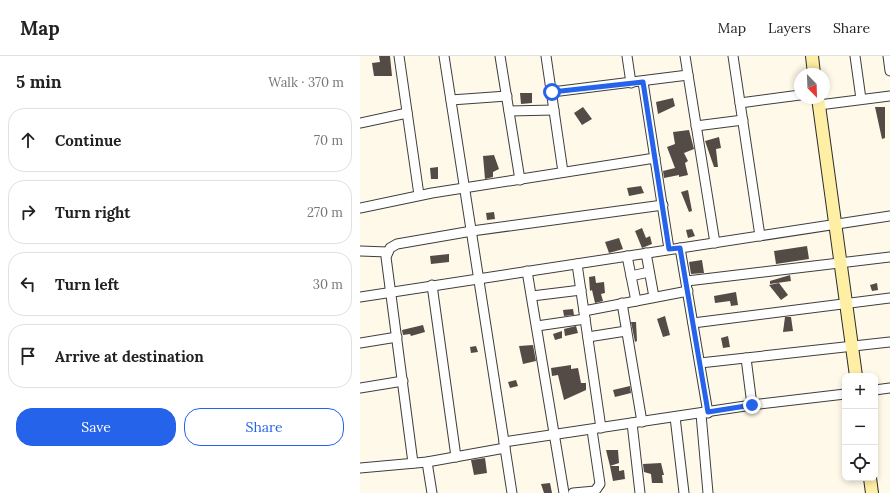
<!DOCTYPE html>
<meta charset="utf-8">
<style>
:root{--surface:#fff;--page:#f2f2f2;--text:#222;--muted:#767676;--line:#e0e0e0;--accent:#2563eb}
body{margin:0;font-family:Lora,serif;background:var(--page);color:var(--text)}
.controls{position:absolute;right:12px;bottom:12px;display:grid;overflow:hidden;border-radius:8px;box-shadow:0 2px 6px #0003}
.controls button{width:36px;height:36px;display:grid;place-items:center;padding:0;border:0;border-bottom:1px solid var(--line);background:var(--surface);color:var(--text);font:20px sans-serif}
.compass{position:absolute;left:434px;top:12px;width:36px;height:36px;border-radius:50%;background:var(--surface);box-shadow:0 2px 6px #0003;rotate:157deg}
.stop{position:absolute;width:12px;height:12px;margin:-9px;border:3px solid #2563eb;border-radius:50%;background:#fff}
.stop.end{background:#2563eb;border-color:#fff;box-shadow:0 1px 4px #0008}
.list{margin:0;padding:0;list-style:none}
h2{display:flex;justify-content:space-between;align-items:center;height:52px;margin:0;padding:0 16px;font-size:17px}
h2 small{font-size:13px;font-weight:400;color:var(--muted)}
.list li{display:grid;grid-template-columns:26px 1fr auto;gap:12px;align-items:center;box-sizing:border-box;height:64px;margin:0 8px 8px;padding:0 8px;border:1px solid var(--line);border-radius:16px}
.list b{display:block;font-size:15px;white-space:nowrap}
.list em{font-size:13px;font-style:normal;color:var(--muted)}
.actions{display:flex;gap:8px;padding:12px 16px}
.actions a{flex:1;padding:9px 0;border:1px solid var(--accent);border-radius:16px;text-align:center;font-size:14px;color:var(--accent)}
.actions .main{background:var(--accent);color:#fff}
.icon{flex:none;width:22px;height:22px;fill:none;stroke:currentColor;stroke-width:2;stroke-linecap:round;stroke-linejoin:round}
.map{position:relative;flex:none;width:530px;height:437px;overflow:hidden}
header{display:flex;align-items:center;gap:24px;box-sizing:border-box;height:56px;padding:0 20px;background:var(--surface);border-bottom:1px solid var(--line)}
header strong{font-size:19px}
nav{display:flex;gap:22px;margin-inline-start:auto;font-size:14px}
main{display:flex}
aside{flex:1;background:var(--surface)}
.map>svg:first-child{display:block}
</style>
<header>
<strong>Map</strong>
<nav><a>Map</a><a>Layers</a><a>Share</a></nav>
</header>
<main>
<aside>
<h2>5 min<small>Walk · 370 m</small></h2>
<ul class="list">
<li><svg class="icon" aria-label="ahead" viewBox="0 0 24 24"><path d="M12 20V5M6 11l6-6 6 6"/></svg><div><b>Continue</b></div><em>70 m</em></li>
<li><svg class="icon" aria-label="right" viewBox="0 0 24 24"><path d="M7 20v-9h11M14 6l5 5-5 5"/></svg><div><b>Turn right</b></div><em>270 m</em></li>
<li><svg class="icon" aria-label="left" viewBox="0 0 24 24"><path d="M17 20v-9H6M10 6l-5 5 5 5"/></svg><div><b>Turn left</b></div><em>30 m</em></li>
<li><svg class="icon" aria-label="arrive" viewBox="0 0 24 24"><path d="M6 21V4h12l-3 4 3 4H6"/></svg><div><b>Arrive at destination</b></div></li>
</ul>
<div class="actions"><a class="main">Save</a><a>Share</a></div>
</aside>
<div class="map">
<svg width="530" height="437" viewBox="0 0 530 437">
<rect width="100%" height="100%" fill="#fff9e9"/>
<g fill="#544b47">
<polygon points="19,0 30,0 32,20 14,20 12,7 20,6"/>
<polygon points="160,37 172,37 172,47 161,48"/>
<polygon points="313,42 315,50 298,58 296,46"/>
<polygon points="223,51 232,63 222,69 214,57"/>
<polygon points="515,51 525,51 525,82 522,83"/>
<polygon points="329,74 334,93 324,97 328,105 325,107 328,119 319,121 319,119 304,122 303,115 315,112 307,91 315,88 313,76"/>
<polygon points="359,81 361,92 356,93 358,111 354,111 345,85"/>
<polygon points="134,99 139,113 133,116 133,121 125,123 123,100"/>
<polygon points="78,111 78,123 71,123 70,112"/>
<polygon points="281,130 284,137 269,140 267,132"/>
<polygon points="328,134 332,155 329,156 321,136"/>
<polygon points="134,156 135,163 127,164 126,157"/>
<polygon points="282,172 286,182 290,180 292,188 282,192 275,175"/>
<polygon points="332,173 335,180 328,182 326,174"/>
<polygon points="259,182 263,193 249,197 245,186"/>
<polygon points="447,190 449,203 416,208 414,195"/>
<polygon points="89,198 89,206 71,208 70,200"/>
<polygon points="342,204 344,217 331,218 329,206"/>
<polygon points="430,219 431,225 410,228 410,225"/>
<polygon points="235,220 236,227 244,226 245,237 241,238 243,245 235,247 232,234 230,235 229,221"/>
<polygon points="419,227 428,239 421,244 409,229"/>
<polygon points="517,227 518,234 512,235 510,229"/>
<polygon points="376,236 378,249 371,250 370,245 355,247 354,240"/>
<polygon points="213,253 214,259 204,260 203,254"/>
<polygon points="305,260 310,279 303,281 297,263"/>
<polygon points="425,261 431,261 433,275 423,276"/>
<polygon points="271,266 276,266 277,285 275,286"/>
<polygon points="63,269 65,276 51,280 50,278 43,279 42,274"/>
<polygon points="216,270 218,277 205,280 204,273"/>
<polygon points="202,275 202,282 195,284 193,278"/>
<polygon points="368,280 370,291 363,292 361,282"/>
<polygon points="173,289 176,305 163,308 159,290"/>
<polygon points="116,290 118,296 111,297 110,291"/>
<polygon points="211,309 211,313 218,312 221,327 226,327 226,334 204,344 198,319 192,320 191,312"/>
<polygon points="156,324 158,330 150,332 148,326"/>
<polygon points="270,330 271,337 255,341 253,334"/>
<polygon points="246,394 258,394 259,407 250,410"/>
<polygon points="125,402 127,417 114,419 111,404"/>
<polygon points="301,407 304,419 302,419 303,427 292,427 291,418 284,416 283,408"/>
<polygon points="250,410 259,410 259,415 264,414 265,423 253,425"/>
<polygon points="190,427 192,437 184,437 181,428"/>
</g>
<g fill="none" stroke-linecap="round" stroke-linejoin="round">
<g stroke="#3e3e3e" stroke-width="11">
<g id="street">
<polyline points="39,0 59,139"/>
<polyline points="84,0 152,437"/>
<polyline points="140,0 160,124"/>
<polyline points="186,0 203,116"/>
<polyline points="267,0 271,27"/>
<polyline points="325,0 355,187"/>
<polyline points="373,0 400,180"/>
<polyline points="495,0 501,43"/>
<polyline points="528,0 530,15"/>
<polyline points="283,26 309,193"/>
<polyline points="192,36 328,19"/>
<polyline points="91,44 147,40"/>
<polyline points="380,47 440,39"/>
<polyline points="459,49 530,40"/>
<polyline points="149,55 194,54"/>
<polyline points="0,67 47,57"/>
<polyline points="336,70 383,64"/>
<polyline points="0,152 72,137 295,102"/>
<polyline points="320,192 348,357"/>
<polyline points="0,195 28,196"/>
<polyline points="286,197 294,241"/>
<polyline points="267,200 276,245"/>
<polyline points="217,208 241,372"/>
<polyline points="167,215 204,437"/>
<polyline points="271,220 289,216"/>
<polyline points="327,225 530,201"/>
<polyline points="72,229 96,401"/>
<polyline points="172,240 221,234"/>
<polyline points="0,241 530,160"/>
<polyline points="262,247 282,366"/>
<polyline points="224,255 328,235"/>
<polyline points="333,267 530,242"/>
<polyline points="177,270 225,263"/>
<polyline points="228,281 266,275"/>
<polyline points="0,287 37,281"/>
<polyline points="386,302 392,349"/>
<polyline points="340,307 530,286"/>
<polyline points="0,332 43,325"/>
<polyline points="515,334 530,332"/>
<polyline points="341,358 348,437"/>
<polyline points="315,361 324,437"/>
<polyline points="272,367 280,437"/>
<polyline points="144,386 392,349 485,338"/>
<polyline points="67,406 72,437"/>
<polyline points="53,407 26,201 30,192 37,188 112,175 303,149"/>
<polyline points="0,412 67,406 145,392"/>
<polyline points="213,437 235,435 240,428 232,374"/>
</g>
</g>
<g stroke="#2d2d2d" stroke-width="14">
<g id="secondary">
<polyline points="452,0 454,18"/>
<polyline points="458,42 496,320"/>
<polyline points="510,422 512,437"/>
</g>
</g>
<use href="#street" stroke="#fff" stroke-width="9"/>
<use href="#secondary" stroke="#ffefa4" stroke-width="12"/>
</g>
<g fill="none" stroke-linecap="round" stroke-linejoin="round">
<polyline stroke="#2563eb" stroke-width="5" points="192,36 283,26 309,193 320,192 348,356 392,349"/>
</g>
</svg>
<div class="controls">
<button>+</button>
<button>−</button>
<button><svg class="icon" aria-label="locate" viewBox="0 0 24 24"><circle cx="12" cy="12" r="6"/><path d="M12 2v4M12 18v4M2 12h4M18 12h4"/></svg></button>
</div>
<svg class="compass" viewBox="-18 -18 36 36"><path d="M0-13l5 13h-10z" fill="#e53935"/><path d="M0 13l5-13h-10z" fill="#767676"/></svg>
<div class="stop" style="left:192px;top:36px"></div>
<div class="stop end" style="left:392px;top:349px"></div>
</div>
</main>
